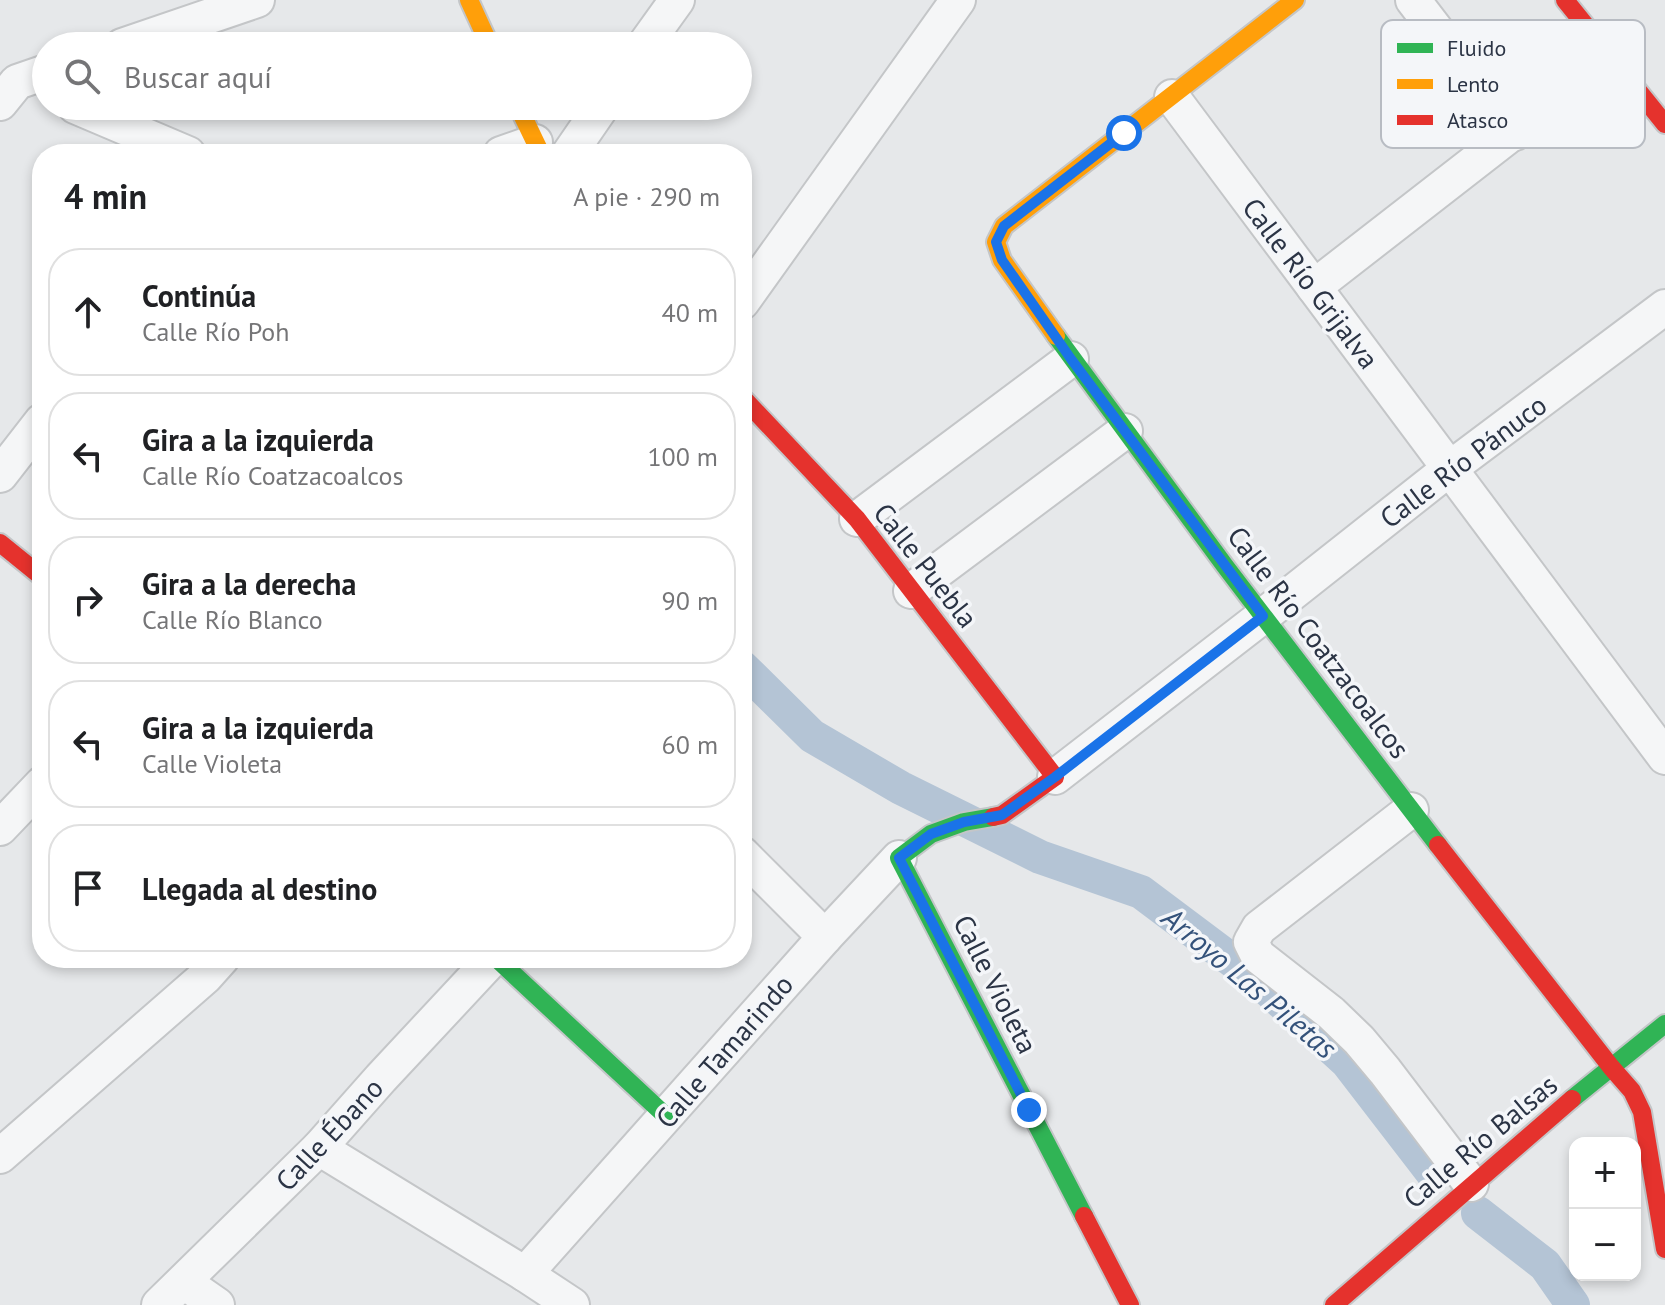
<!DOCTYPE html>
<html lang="es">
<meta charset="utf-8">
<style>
:root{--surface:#fff;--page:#f6f6f6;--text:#202124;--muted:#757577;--line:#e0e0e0}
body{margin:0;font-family:"PT Sans",sans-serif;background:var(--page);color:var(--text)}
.controls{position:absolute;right:24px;bottom:24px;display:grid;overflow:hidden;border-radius:16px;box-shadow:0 4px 12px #0003}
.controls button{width:72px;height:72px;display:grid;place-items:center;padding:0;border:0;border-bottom:2px solid var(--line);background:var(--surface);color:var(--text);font:40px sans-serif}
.stop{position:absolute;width:24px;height:24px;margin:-18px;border:6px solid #1a73e8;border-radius:50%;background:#fff}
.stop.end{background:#1a73e8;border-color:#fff;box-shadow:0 2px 8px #0008}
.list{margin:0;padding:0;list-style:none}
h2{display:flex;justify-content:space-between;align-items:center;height:104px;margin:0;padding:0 32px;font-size:34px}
h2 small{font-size:26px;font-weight:400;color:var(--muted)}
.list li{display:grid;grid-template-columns:52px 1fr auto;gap:24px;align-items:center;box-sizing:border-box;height:128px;margin:0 16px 16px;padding:0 16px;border:2px solid var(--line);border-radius:32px}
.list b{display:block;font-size:30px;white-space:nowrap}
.list p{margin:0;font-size:26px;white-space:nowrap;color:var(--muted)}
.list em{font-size:26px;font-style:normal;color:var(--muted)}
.icon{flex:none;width:44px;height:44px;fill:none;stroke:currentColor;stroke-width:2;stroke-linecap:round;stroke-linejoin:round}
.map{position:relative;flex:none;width:1665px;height:1305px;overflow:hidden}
.search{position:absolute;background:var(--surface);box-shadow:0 4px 12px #0003;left:32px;top:32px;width:720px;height:88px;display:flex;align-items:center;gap:20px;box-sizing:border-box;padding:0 28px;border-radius:44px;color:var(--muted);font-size:30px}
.panel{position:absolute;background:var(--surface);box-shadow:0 4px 12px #0003;left:32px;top:144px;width:720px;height:824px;border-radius:32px}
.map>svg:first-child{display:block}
</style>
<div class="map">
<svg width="1665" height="1305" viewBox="0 0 1665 1305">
<rect width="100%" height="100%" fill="#e6e8ea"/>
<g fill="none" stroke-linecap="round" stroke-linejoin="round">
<g stroke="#b4c4d5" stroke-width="34">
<polyline points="742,667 812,736 901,788 1040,857 1141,892 1253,976 1347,1062 1434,1175"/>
<polyline points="1478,1213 1545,1265 1573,1305"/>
</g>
<g stroke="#c4c6c8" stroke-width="38">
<g id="street">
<polyline points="1413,0 1515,133"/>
<polyline points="122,46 257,0"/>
<polyline points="644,46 677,0"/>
<polyline points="1172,97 1665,757"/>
<polyline points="0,103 17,82 46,72"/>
<polyline points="75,106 188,154"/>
<polyline points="501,154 535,142"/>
<polyline points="569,154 602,106"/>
<polyline points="1314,287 1610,57"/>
<polyline points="742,302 958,0"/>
<polyline points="0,475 42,421"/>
<polyline points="857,519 1071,359"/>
<polyline points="911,591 1125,431"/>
<polyline points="1055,777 1263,616 1449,469 1665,307"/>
<polyline points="1411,810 1259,928 1251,942 1258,956 1331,1013 1359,1040 1385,1071 1471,1184"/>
<polyline points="0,828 42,784"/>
<polyline points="742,854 825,937"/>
<polyline points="319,1148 525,1274 572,1305"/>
<polyline points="0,1156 205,977 222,958"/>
<polyline points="525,1274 825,937 899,858"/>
<polyline points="184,1282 217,1305"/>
<polyline points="159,1305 319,1148 381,1078 493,958"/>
</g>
</g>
<g stroke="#c4c6c8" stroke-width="22">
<g id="fast">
<polyline points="1056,336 1225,566 1438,845"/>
<polyline points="993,817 964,822 931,834 899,858 1084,1216"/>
<polyline points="496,958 667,1117"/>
<polyline points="1572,1099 1665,1024"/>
</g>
</g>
<g stroke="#c4c6c8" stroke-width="22">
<g id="slow">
<polyline points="469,0 490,46"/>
<polyline points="518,106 541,154"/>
<polyline points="1056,336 1002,260 996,242 1004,226 1295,0"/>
</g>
</g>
<g stroke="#c4c6c8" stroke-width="22">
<g id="jam">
<polyline points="1565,0 1665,124"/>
<polyline points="742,397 857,519 1055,777 1002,815 993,817"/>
<polyline points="0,543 42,577"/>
<polyline points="1438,845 1611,1067 1632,1091 1642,1112 1665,1249"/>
<polyline points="1084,1216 1130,1305"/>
<polyline points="1334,1305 1572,1099"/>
</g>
</g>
<use href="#street" stroke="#f5f6f7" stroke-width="34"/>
<use href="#fast" stroke="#30b455" stroke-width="18"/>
<use href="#slow" stroke="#ff9f0a" stroke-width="18"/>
<use href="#jam" stroke="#e5322d" stroke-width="18"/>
</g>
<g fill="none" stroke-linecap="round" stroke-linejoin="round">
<polyline stroke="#1a73e8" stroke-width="10" points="1029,1110 899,858 931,834 964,822 1002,815 1055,777 1263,616 1071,359 1002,260 996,242 1004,226 1124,133"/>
</g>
<g text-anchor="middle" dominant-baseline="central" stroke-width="7" stroke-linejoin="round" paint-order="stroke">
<g font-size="28" fill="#2b3445" stroke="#f4f6f9">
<text transform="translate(1311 283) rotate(53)">Calle Río Grijalva</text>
<text transform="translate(1463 461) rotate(-37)">Calle Río Pánuco</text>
<text transform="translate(926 565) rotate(52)">Calle Puebla</text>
<text transform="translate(1319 642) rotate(53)">Calle Río Coatzacoalcos</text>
<text transform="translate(996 984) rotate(63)">Calle Violeta</text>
<text transform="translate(724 1051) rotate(-49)">Calle Tamarindo</text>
<text transform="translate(329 1134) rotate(-47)">Calle Ébano</text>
<text transform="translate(1480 1141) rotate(-40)">Calle Río Balsas</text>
</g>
<g font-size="30" font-style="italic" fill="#34527a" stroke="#f4f6f9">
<text transform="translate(1250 982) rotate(40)">Arroyo Las Piletas</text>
</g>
</g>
<rect x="1381" y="20" width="264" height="128" rx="12" fill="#f4f6f9" stroke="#b8bcc3" stroke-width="2"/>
<rect x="1397" y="43" width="36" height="10" fill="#30b455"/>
<rect x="1397" y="79" width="36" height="10" fill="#ff9f0a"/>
<rect x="1397" y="115" width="36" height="10" fill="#e5322d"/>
<g font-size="22" fill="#2b3445">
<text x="1447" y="56">Fluido</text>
<text x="1447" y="92">Lento</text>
<text x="1447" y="128">Atasco</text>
</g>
</svg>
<div class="controls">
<button>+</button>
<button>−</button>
</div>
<div class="stop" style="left:1124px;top:133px"></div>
<div class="stop end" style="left:1029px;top:1110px"></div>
<div class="search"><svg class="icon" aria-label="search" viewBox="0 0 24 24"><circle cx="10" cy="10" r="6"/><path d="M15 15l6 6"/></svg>Buscar aquí</div>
<section class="panel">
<h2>4 min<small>A pie · 290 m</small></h2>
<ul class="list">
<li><svg class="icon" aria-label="ahead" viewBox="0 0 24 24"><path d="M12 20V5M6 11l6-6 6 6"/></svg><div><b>Continúa</b><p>Calle Río Poh</p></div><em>40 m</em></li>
<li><svg class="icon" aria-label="left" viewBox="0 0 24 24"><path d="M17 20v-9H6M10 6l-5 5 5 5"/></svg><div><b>Gira a la izquierda</b><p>Calle Río Coatzacoalcos</p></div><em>100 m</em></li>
<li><svg class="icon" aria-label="right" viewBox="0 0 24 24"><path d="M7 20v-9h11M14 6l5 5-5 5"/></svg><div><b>Gira a la derecha</b><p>Calle Río Blanco</p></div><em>90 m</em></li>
<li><svg class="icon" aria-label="left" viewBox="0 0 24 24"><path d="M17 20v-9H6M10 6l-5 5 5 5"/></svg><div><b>Gira a la izquierda</b><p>Calle Violeta</p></div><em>60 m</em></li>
<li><svg class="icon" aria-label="arrive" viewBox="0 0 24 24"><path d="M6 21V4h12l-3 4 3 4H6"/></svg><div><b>Llegada al destino</b></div></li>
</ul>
</section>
</div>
